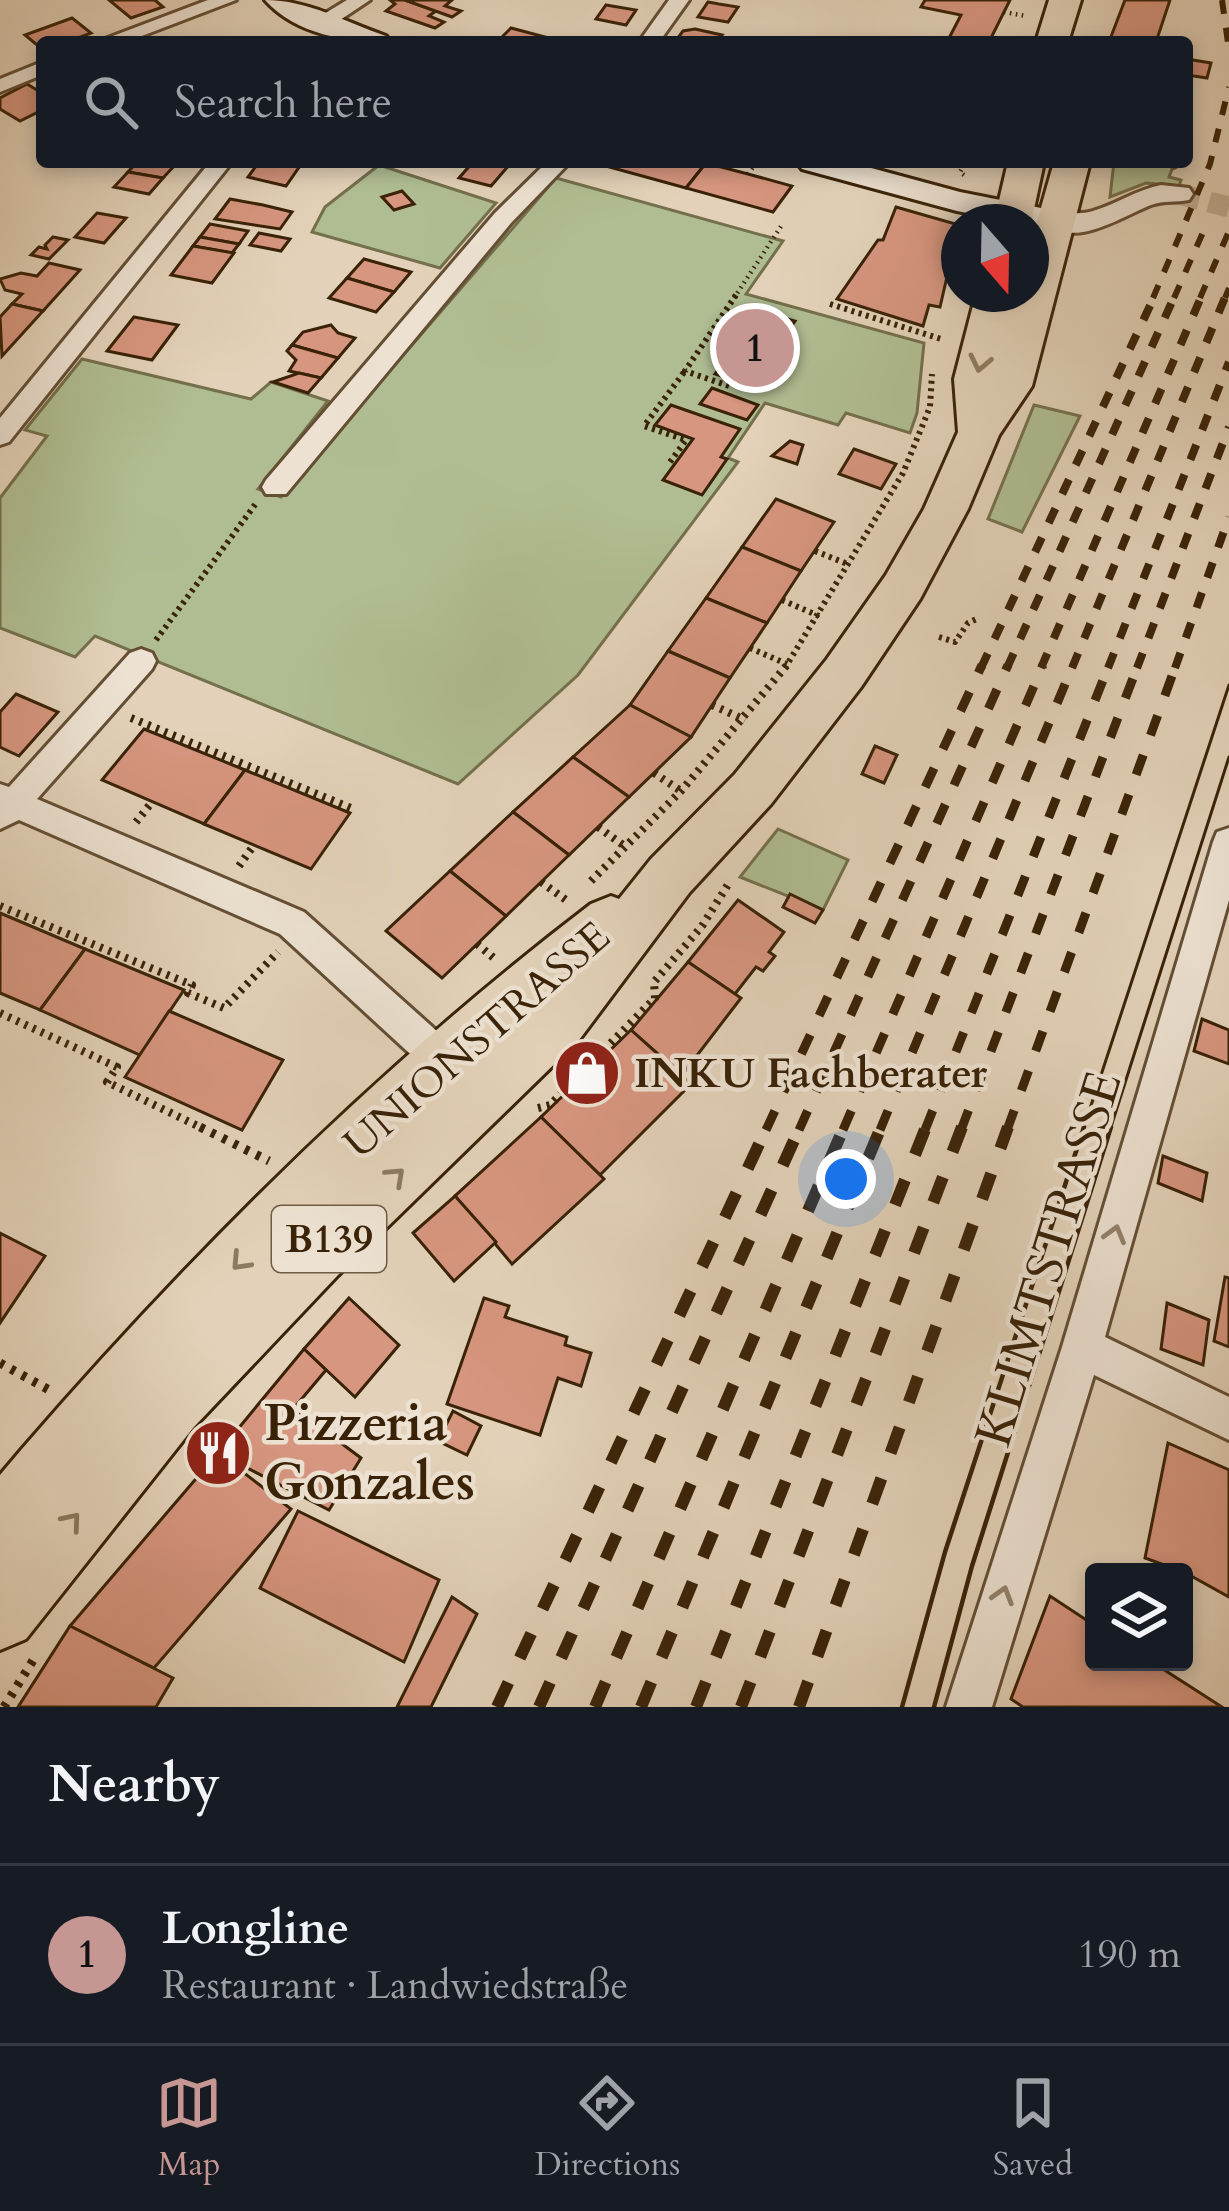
<!DOCTYPE html>
<meta charset="utf-8">
<style>
:root{--surface:#171b24;--page:#20242c;--text:#f1f3f6;--muted:#9ea1a6;--line:#363941;--accent:#c59692}
body{margin:0;font-family:Cardo,serif;background:var(--page);color:var(--text)}
.controls{position:absolute;right:36px;bottom:36px;display:grid;overflow:hidden;border-radius:12px;box-shadow:0 6px 18px #0003}
.controls button{width:108px;height:108px;display:grid;place-items:center;padding:0;border:0;border-bottom:3px solid var(--line);background:var(--surface);color:var(--text);font:60px sans-serif}
.compass{position:absolute;left:941px;top:204px;width:108px;height:108px;border-radius:50%;background:var(--surface);box-shadow:0 6px 18px #0003;rotate:160deg}
.you{position:absolute;left:846px;top:1179px;width:42px;height:42px;margin:-30px;border:9px solid #fff;border-radius:50%;background:#1a73e8;box-shadow:0 0 0 18px #1a73e833}
.badge{display:grid;place-items:center;width:78px;height:78px;border-radius:50%;background:var(--accent);color:#111;font-size:39px;font-weight:700}
.pin{position:absolute;translate:-50% -50%;border:6px solid #fff;box-shadow:0 3px 12px #0006}
.list{margin:0;padding:0;list-style:none}
h2{display:flex;justify-content:space-between;align-items:center;height:156px;margin:0;padding:0 48px;font-size:51px}
h2 small{font-size:39px;font-weight:400;color:var(--muted)}
.list li{display:grid;grid-template-columns:78px 1fr auto;gap:36px;align-items:center;box-sizing:border-box;height:180px;padding:0 48px;border-top:3px solid var(--line)}
.list b{display:block;font-size:45px;white-space:nowrap}
.list p{margin:0;font-size:39px;white-space:nowrap;color:var(--muted)}
.list em{font-size:39px;font-style:normal;color:var(--muted)}
.icon{flex:none;width:66px;height:66px;fill:none;stroke:currentColor;stroke-width:2;stroke-linecap:round;stroke-linejoin:round}
.map{position:relative;flex:none;width:1229px;height:1707px;overflow:hidden}
.search{position:absolute;background:var(--surface);box-shadow:0 6px 18px #0003;left:36px;right:36px;top:36px;height:132px;display:flex;align-items:center;gap:30px;box-sizing:border-box;padding:0 42px;border-radius:12px;color:var(--muted);font-size:45px}
.sheet{height:336px;background:var(--surface)}
nav{display:flex;justify-content:space-around;align-items:center;box-sizing:border-box;height:168px;border-top:3px solid var(--line);background:var(--surface);font-size:33px;color:var(--muted)}
nav a{display:grid;justify-items:center;gap:6px}
nav .on{color:var(--accent)}
.map>svg:first-child{display:block}
</style>
<div class="map">
<svg width="1229" height="1707" viewBox="0 0 1229 1707">
<rect width="100%" height="100%" fill="#e3d2b9"/>
<filter id="stains"><feTurbulence type="fractalNoise" baseFrequency=".00167" numOctaves="4"/><feColorMatrix values="0 0 0 0 .2 0 0 0 0 .09 0 0 0 0 .02 0 0 0 .5 -.17"/></filter>
<radialGradient id="worn" r=".72"><stop offset=".6" stop-color="#630" stop-opacity="0"/><stop offset="1" stop-color="#630" stop-opacity=".3"/></radialGradient>
<g fill="#b0bd92" stroke="#74704c" stroke-width="3">
<polygon points="1114,162 1175,162 1169,177 1181,180 1179,186 1146,183 1110,197"/>
<polygon points="379,165 496,203 440,268 312,232 325,207"/>
<polygon points="556,178 783,241 746,294 924,343 917,413 910,433 846,413 838,425 765,403 728,458 738,462 578,675 458,784 95,636 75,657 0,628 0,498 47,436 25,430 82,359 251,399 271,382 328,401 258,489 281,497"/>
<polygon points="1034,405 1080,416 1022,532 988,519"/>
<polygon points="778,829 848,860 823,910 740,877"/>
</g>
<g fill="#d7967f" stroke="#392207" stroke-width="3">
<polygon points="109,0 155,0 163,7 131,18"/>
<polygon points="405,0 436,11 429,16 444,22 435,28 386,11 395,4 390,0"/>
<polygon points="405,0 452,0 445,6 461,11 452,17"/>
<polygon points="925,0 1010,0 989,42 947,42 961,15 921,7"/>
<polygon points="1125,0 1170,0 1156,42 1109,42"/>
<polygon points="708,2 719,4 738,7 728,22 698,17"/>
<polygon points="606,5 636,10 626,25 596,19"/>
<polygon points="72,18 91,33 68,42 42,42 42,49 25,35"/>
<polygon points="511,28 549,38 545,42 497,42"/>
<polygon points="695,29 722,35 716,42 675,42 683,31"/>
<polygon points="1187,59 1211,63 1207,78 1187,75"/>
<polygon points="27,84 42,93 42,110 20,121 0,109 0,98"/>
<polygon points="137,162 166,162 176,164 163,178 128,172"/>
<polygon points="259,162 294,162 302,163 286,186 248,177"/>
<polygon points="473,162 501,162 510,164 491,186 459,178"/>
<polygon points="605,162 704,162 706,163 686,188 602,165"/>
<polygon points="706,163 748,174 792,186 773,212 686,188"/>
<polygon points="128,172 163,178 149,194 114,187"/>
<polygon points="402,191 414,204 394,210 382,197"/>
<polygon points="230,199 263,205 292,212 280,229 215,219"/>
<polygon points="896,207 959,225 940,307 929,305 923,326 837,299 878,240 883,240"/>
<polygon points="97,213 126,218 104,243 75,237"/>
<polygon points="210,224 248,231 239,244 200,237"/>
<polygon points="259,233 290,239 281,251 250,245"/>
<polygon points="53,237 68,240 49,259 31,255 39,247 47,249 45,245"/>
<polygon points="200,237 239,244 232,253 193,246"/>
<polygon points="193,246 234,253 212,283 171,275"/>
<polygon points="364,259 411,272 394,292 347,278"/>
<polygon points="49,263 80,270 43,311 12,304 22,294 5,290 0,279 21,273 37,276"/>
<polygon points="347,278 394,292 376,312 329,298"/>
<polygon points="12,304 43,311 2,356 0,317"/>
<polygon points="761,311 795,321 750,385 715,374"/>
<polygon points="134,317 178,325 152,360 107,351"/>
<polygon points="331,325 338,333 355,338 338,358 292,345 303,332"/>
<polygon points="292,345 338,358 321,378 289,371 296,360 287,351"/>
<polygon points="299,373 321,378 308,393 273,382"/>
<polygon points="712,388 758,405 747,420 700,404"/>
<polygon points="671,405 740,429 721,457 727,459 702,495 663,480 693,439 655,425"/>
<polygon points="790,441 803,445 797,464 772,456"/>
<polygon points="854,449 896,464 881,489 839,474"/>
<polygon points="776,499 834,522 801,571 742,547"/>
<polygon points="742,547 801,571 767,623 706,598"/>
<polygon points="706,598 767,623 730,678 668,651"/>
<polygon points="668,651 730,678 691,737 630,705"/>
<polygon points="16,694 58,712 19,756 0,747 0,712"/>
<polygon points="630,705 691,737 629,797 573,757"/>
<polygon points="144,729 245,770 204,824 102,780"/>
<polygon points="875,746 897,755 884,783 862,774"/>
<polygon points="573,757 629,797 569,855 513,812"/>
<polygon points="245,770 350,813 311,869 204,824"/>
<polygon points="513,812 569,855 506,916 450,871"/>
<polygon points="450,871 506,916 442,978 386,931"/>
<polygon points="790,894 823,910 815,923 783,907"/>
<polygon points="738,900 784,932 769,952 775,956 763,971 756,967 735,994 688,962"/>
<polygon points="0,913 85,949 40,1010 0,993"/>
<polygon points="85,949 184,990 140,1055 40,1010"/>
<polygon points="688,962 741,998 682,1075 631,1030"/>
<polygon points="169,1011 283,1060 242,1130 125,1077"/>
<polygon points="1202,1019 1229,1030 1229,1064 1194,1051"/>
<polygon points="631,1030 691,1084 600,1175 541,1117"/>
<polygon points="541,1117 604,1179 512,1264 455,1196"/>
<polygon points="1163,1156 1207,1173 1202,1201 1158,1183"/>
<polygon points="455,1196 496,1242 454,1281 413,1233"/>
<polygon points="0,1233 45,1256 0,1323"/>
<polygon points="1225,1277 1229,1278 1229,1347 1214,1341"/>
<polygon points="349,1298 399,1345 355,1397 304,1349"/>
<polygon points="484,1298 509,1306 505,1317 567,1337 565,1345 591,1353 581,1386 558,1378 540,1435 447,1404"/>
<polygon points="1167,1303 1209,1320 1203,1365 1161,1349"/>
<polygon points="304,1349 326,1370 294,1408 361,1458 329,1510 218,1453"/>
<polygon points="453,1411 481,1426 467,1455 438,1441"/>
<polygon points="1168,1443 1229,1470 1229,1597 1184,1572 1145,1558"/>
<polygon points="218,1453 291,1509 154,1668 70,1626"/>
<polygon points="298,1511 439,1580 404,1662 260,1588"/>
<polygon points="1050,1596 1094,1625 1094,1662 1152,1662 1222,1707 1023,1707 1011,1699"/>
<polygon points="452,1597 477,1614 431,1707 397,1707"/>
<polygon points="70,1626 173,1678 156,1707 18,1707"/>
</g>
<g fill="none" stroke-linecap="round" stroke-linejoin="round">
<polyline stroke="#c1af95" stroke-width="21" stroke-dasharray="21 10" stroke-linecap="butt" points="1179,194 1229,207"/>
<g stroke="#644e34" stroke-width="6">
<polygon id="service" points="1165,162 1178,162 1179,164 1174,167"/>
</g>
<g stroke="#644e34" stroke-width="6">
<g id="minor">
<polygon points="208,0 236,0 126,42 97,42"/>
<polygon points="347,0 370,0 328,28 314,28 314,20"/>
<polygon points="669,0 689,0 659,42 639,42"/>
<polygon points="42,62 42,75 0,92 0,79"/>
<polygon points="210,162 232,162 9,442 0,445 0,418"/>
<polygon points="547,162 570,162 511,223 286,494 266,494 262,487 266,480 495,213"/>
<polygon points="141,649 152,653 156,661 152,669 37,799 304,912 458,1050 463,1062 458,1074 445,1079 432,1074 280,934 19,820 0,829 0,784 9,787 130,653"/>
<polygon points="1229,828 1229,900 1105,1337 1229,1397 1229,1440 1094,1375 992,1707 946,1707 1062,1347 1213,842 1217,832"/>
</g>
</g>
<g stroke="#644e34" stroke-width="6">
<path id="tertiary" d="M1161,185l28,3 4,6 -4,6c-13,3 -25,0 -38,5 -29,11 -78,46 -106,16 14,-14 30,-4 48,-10 24,-7 43,-21 68,-26z"/>
</g>
<g stroke="#392207" stroke-width="6">
<g id="secondary">
<path d="M265,0c43,0 80,22 121,36l4,6c-43,0 -94,-7 -125,-42z"/>
<polygon points="797,162 849,162 960,192 1071,214 1076,221 1059,231 957,211 802,169"/>
</g>
</g>
<g stroke="#392207" stroke-width="6">
<g id="primary">
<polygon points="1049,0 1081,0 1068,42 1036,42"/>
<polygon points="1008,162 1044,162 1031,223 994,222"/>
<path d="M1054,162h36l-58,224 -33,49 -31,74 -48,90 -59,88 -90,117 -82,89 -110,147 -241,235 -145,153 -167,211 -26,11v-175l22,-26c172,-199 361,-386 569,-545l20,-8 8,3 32,-40 84,-85 92,-115 59,-84 38,-66 34,-77 -4,-53 22,-85h40l-4,17 4,-17h15v-51z"/>
</g>
</g>
<g stroke="#392207" stroke-width="4.5" stroke-dasharray="1.5 4.5" stroke-linecap="butt">
<polyline points="1004,12 1026,16"/>
<polyline points="748,174 757,162"/>
<polyline points="964,175 960,172 966,162"/>
<polyline points="734,298 782,225"/>
</g>
<g stroke="#392207" stroke-width="6" stroke-dasharray="3 4.5" stroke-linecap="butt">
<polyline points="830,304 941,339"/>
<polyline points="729,386 685,371 736,295"/>
<polyline points="670,462 686,440 644,426 685,371"/>
<polyline points="815,551 850,565"/>
<polyline points="782,600 819,616"/>
<polyline points="939,637 955,642 968,623 979,618"/>
<polyline points="156,640 257,502"/>
<polyline points="750,648 787,664"/>
<polyline points="785,668 903,473 930,407 932,374"/>
</g>
<g stroke="#392207" stroke-width="8" stroke-dasharray="3 6" stroke-linecap="butt">
<polyline points="712,705 745,720"/>
<polyline points="131,718 351,808"/>
<polyline points="654,773 681,791"/>
<polyline points="136,822 152,802"/>
<polyline points="598,827 626,847"/>
<polyline points="239,866 254,845"/>
<polyline points="591,881 681,791 787,665"/>
<polyline points="541,882 569,902"/>
<polyline points="0,906 192,985 188,993 224,1008 278,952"/>
<polyline points="477,944 495,959"/>
<polyline points="0,1013 117,1067 107,1082 206,1130"/>
<polyline points="538,1108 550,1105 655,998 654,982 702,926 729,883"/>
</g>
<g stroke="#392207" stroke-width="9" stroke-dasharray="4.5 8" stroke-linecap="butt">
<polyline points="200,1127 269,1161"/>
<polyline points="0,1363 51,1391"/>
<polyline points="4,1707 37,1654"/>
</g>
<use href="#service" fill="#ede2d2" fill-rule="evenodd"/>
<use href="#minor" fill="#ede2d2" fill-rule="evenodd"/>
<use href="#tertiary" fill="#ede2d2" fill-rule="evenodd"/>
<use href="#secondary" fill="#ede2d2" fill-rule="evenodd"/>
<use href="#primary" fill="#e3d2b9" fill-rule="evenodd"/>
<g stroke="#392207" stroke-width="3">
<polyline points="1083,1130 1229,685"/>
<polyline points="1110,1130 1229,757"/>
</g>
<g stroke="#392207" stroke-width="4.5">
<polyline points="902,1707 945,1552 1084,1127"/>
<polyline points="934,1707 972,1566 1111,1127"/>
</g>
<g stroke="#392207" stroke-width="6" stroke-dasharray="14 14" stroke-linecap="butt">
<polyline points="1222,0 1229,50"/>
<polyline points="1153,298 1210,164 1229,87"/>
<polyline points="1174,298 1204,230"/>
<polyline points="1200,298 1229,231"/>
<polyline points="1225,298 1229,288"/>
</g>
<g stroke="#392207" stroke-width="8" stroke-dasharray="16 16" stroke-linecap="butt">
<polyline points="981,668 1155,295"/>
<polyline points="1007,668 1175,295"/>
<polyline points="1041,668 1202,295"/>
<polyline points="1072,668 1226,295"/>
<polyline points="1108,668 1229,362"/>
<polyline points="1137,668 1229,427"/>
<polyline points="1175,668 1229,517"/>
</g>
<g stroke="#392207" stroke-width="9" stroke-dasharray="21 21" stroke-linecap="butt">
<polyline points="766,1130 982,665"/>
<polyline points="799,1130 1008,665"/>
<polyline points="843,1130 1043,665"/>
<polyline points="880,1130 1073,665"/>
<polyline points="925,1130 1109,665"/>
<polyline points="961,1130 1138,665"/>
<polyline points="1007,1130 1176,665"/>
</g>
<g stroke="#392207" stroke-width="12" stroke-dasharray="27 27" stroke-linecap="butt">
<polyline points="497,1707 767,1127"/>
<polyline points="539,1707 800,1127"/>
<polyline points="595,1707 844,1127"/>
<polyline points="641,1707 881,1127"/>
<polyline points="696,1707 926,1127"/>
<polyline points="741,1707 962,1127"/>
<polyline points="799,1707 1008,1127"/>
</g>
</g>
<defs><path id="oneway-chevron" d="M-2-3.5L2.5 0L-2 3.5" fill="none" stroke-width="1.6" stroke-linecap="round" stroke-linejoin="round" transform="scale(3)"/></defs>
<g stroke="#8e7a60">
<use href="#oneway-chevron" transform="translate(980 363) rotate(102)"/>
<use href="#oneway-chevron" transform="translate(396 1176) rotate(-43)"/>
<use href="#oneway-chevron" transform="translate(240 1262) rotate(133)"/>
<use href="#oneway-chevron" transform="translate(72 1521) rotate(-50)"/>
</g>
<g stroke="#93826c">
<use href="#oneway-chevron" transform="translate(1115 1234) rotate(-74)"/>
<use href="#oneway-chevron" transform="translate(1003 1595) rotate(-73)"/>
</g>
<defs>
<g id="shop-disc" transform="scale(3.45)"><circle r="9.5" fill="#8f2418" stroke="#ede2d2"/><path d="M-5-2.5h2.3a2.7 3.5 0 0 1 5.4 0H5L5.5 6h-11ZM-1.5-2.5h3a1.5 2.3 0 0 0-3 0Z" fill="#fff"/></g>
<g id="restaurant-disc" transform="scale(3.45)"><circle r="9.5" fill="#8f2418" stroke="#ede2d2"/><path d="M-5-6h1v4h1v-4h1v4h1v-4h1v5L-1.5 .5V6h-2V.5L-5-1ZM5-6V6H3V1.5H1.5Q1.5-4 5-6Z" fill="#fff"/></g>
</defs>
<g fill-rule="evenodd">
<use href="#shop-disc" x="587" y="1073"/>
<use href="#restaurant-disc" x="218" y="1453"/>
</g>
<g text-anchor="middle" dominant-baseline="central" stroke-width="9" stroke-linejoin="round" paint-order="stroke">
<rect fill="#ede2d2" stroke="#6f5c44" stroke-width="3" x="272" y="1206" width="114" height="66" rx="9"/>
<g font-size="39" font-weight="bold" fill="#392207">
<text x="329" y="1239">B139</text>
</g>
<g font-size="42" fill="#392207" stroke="#ede2d2">
<text transform="translate(477 1040) rotate(-41)">UNIONSTRASSE</text>
</g>
<g font-size="42" font-weight="bold" fill="#392207" stroke="#ede2d2" text-anchor="start">
<text x="634" y="1073">INKU Fachberater</text>
</g>
<g font-size="51" fill="#392207" stroke="#ede2d2">
<text transform="translate(1049 1259) rotate(-73)">KLIMTSTRASSE</text>
</g>
<g font-size="51" font-weight="bold" fill="#392207" stroke="#ede2d2" text-anchor="start">
<text x="264" y="1424">Pizzeria<tspan x="264" dy="59">Gonzales</tspan></text>
</g>
</g>
<rect width="100%" height="100%" filter="url(#stains)"/>
<rect width="100%" height="100%" fill="url(#worn)"/>
</svg>
<div class="controls">
<button><svg class="icon" aria-label="layers" viewBox="0 0 24 24"><path d="M12 4l9 5-9 5-9-5zM3 14l9 5 9-5"/></svg></button>
</div>
<svg class="compass" viewBox="-18 -18 36 36"><path d="M0-13l5 13h-10z" fill="#e53935"/><path d="M0 13l5-13h-10z" fill="#9ea1a6"/></svg>
<div class="you"></div>
<div class="pin badge" style="left:755px;top:348px">1</div>
<div class="search"><svg class="icon" aria-label="search" viewBox="0 0 24 24"><circle cx="10" cy="10" r="6"/><path d="M15 15l6 6"/></svg>Search here</div>
</div>
<section class="sheet">
<h2>Nearby<small></small></h2>
<ul class="list">
<li><span class="badge">1</span><div><b>Longline</b><p>Restaurant · Landwiedstraße</p></div><em>190 m</em></li>
</ul>
</section>
<nav>
<a class="on"><svg class="icon" aria-label="map" viewBox="0 0 24 24"><path d="M3 6l6-2 6 2 6-2v14l-6 2-6-2-6 2zM9 4v14M15 6v14"/></svg>Map</a>
<a><svg class="icon" aria-label="directions" viewBox="0 0 24 24"><path d="M12 3l9 9-9 9-9-9zM9 14v-3h6M13 9l2 2-2 2"/></svg>Directions</a>
<a><svg class="icon" aria-label="saved" viewBox="0 0 24 24"><path d="M7 4h10v16l-5-4-5 4z"/></svg>Saved</a>
</nav>
